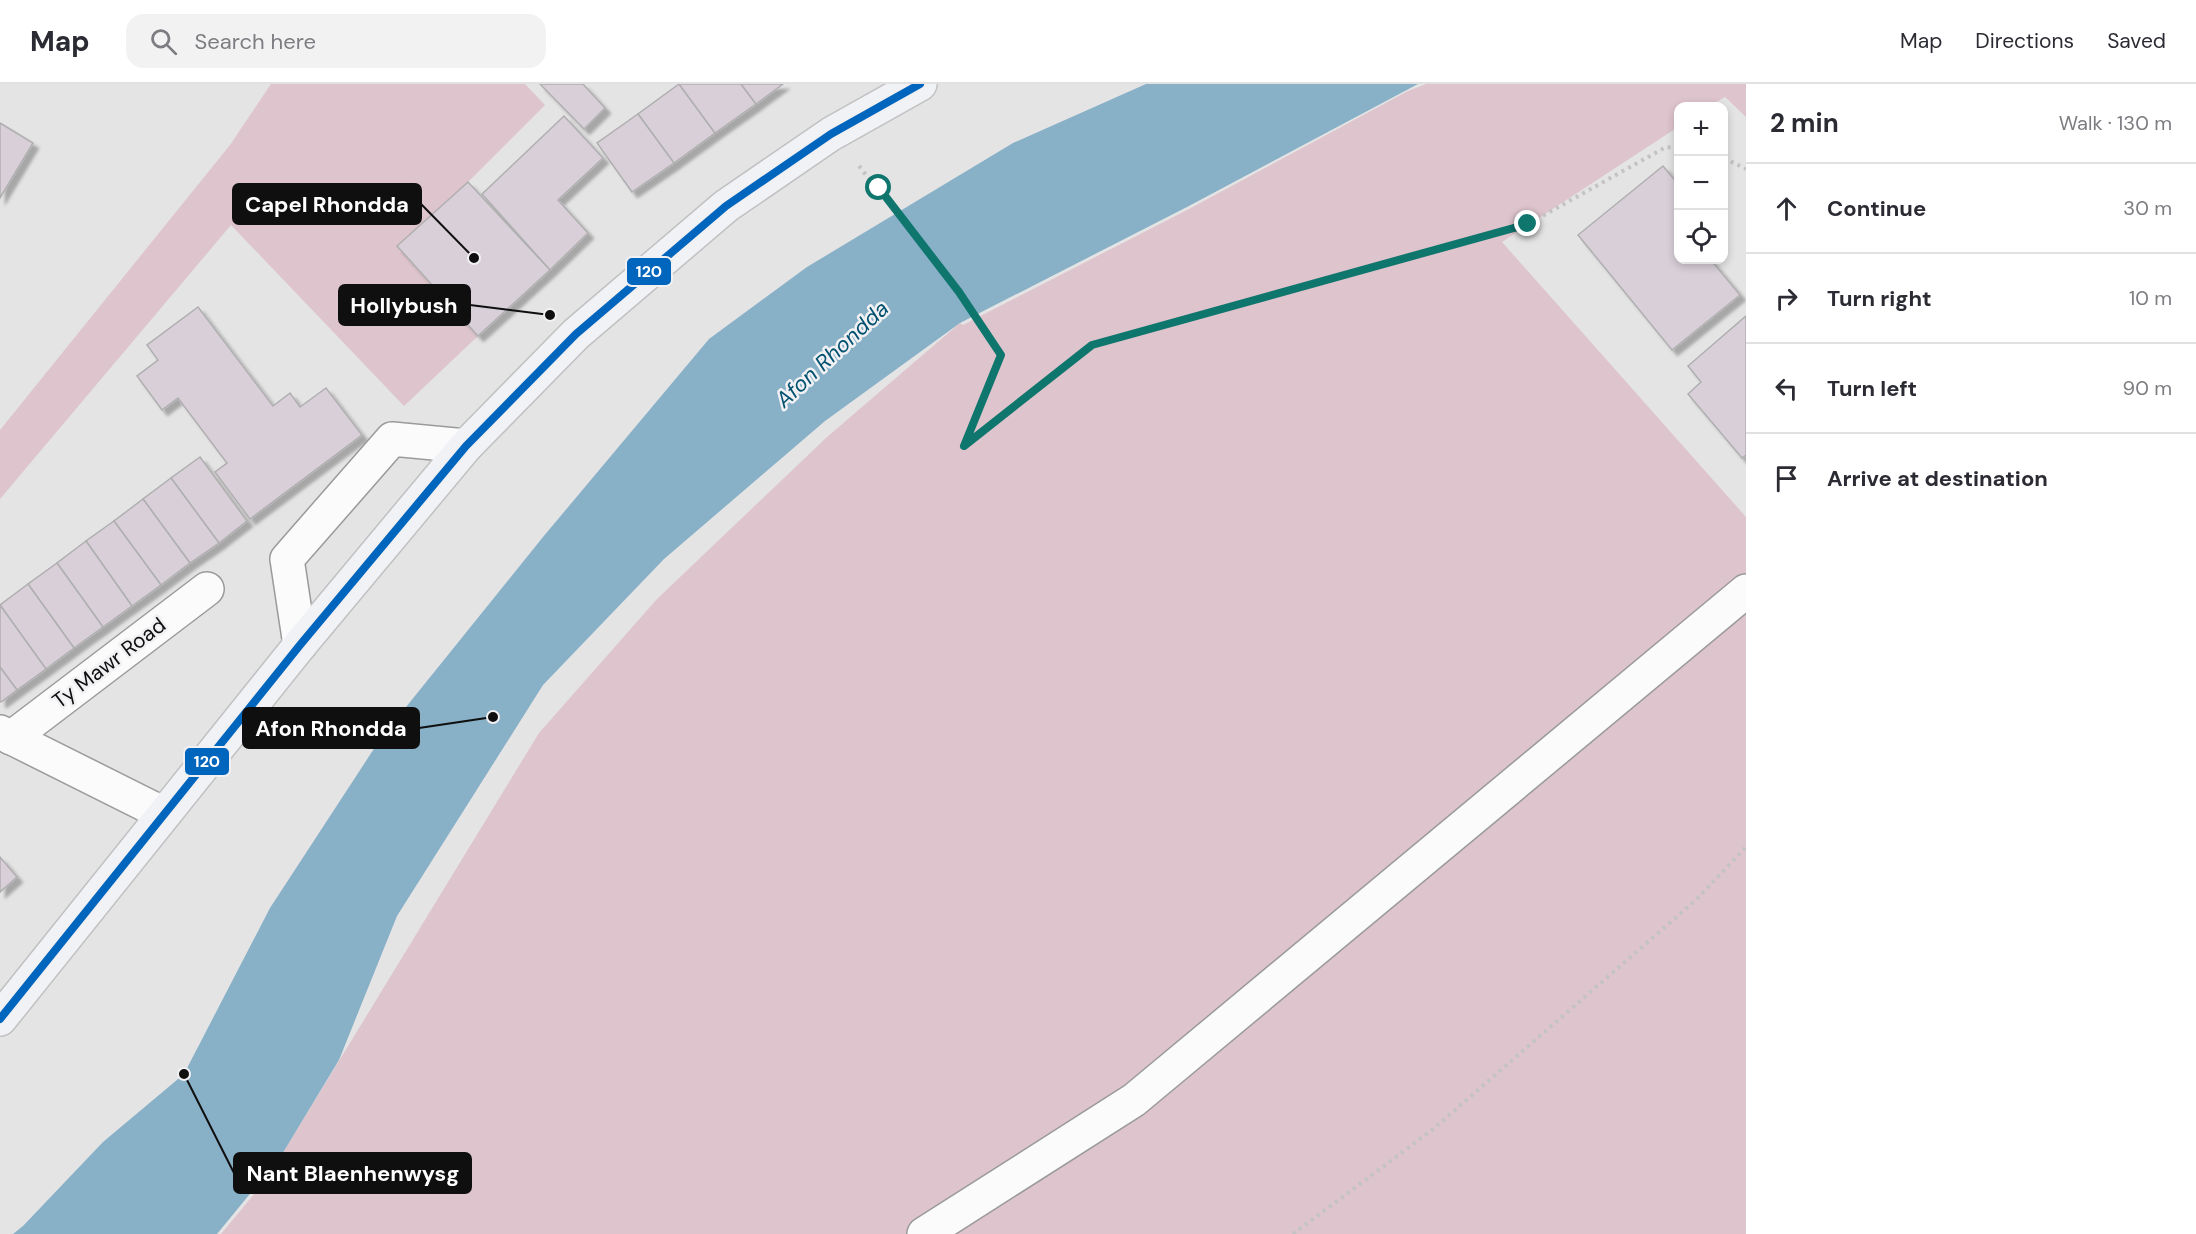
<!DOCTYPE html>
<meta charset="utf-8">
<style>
:root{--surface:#fff;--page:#f2f2f3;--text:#2b2b33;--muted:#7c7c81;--line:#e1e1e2}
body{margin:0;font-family:"DM Sans",sans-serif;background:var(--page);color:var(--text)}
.controls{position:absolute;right:18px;top:18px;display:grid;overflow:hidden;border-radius:12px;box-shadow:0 3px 9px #0003}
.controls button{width:54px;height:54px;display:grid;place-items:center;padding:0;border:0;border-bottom:2px solid var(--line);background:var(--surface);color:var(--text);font:30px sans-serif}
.stop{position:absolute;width:18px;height:18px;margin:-14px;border:4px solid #0f766e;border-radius:50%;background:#fff}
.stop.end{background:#0f766e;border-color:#fff;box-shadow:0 2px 6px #0008}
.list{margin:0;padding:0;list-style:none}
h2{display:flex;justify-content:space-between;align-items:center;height:78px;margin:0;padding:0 24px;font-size:26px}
h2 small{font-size:20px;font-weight:400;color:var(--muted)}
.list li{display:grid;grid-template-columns:39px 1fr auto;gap:18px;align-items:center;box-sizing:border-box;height:90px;padding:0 24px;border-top:2px solid var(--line)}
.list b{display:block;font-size:22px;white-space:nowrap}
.list em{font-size:20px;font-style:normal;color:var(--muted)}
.icon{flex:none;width:33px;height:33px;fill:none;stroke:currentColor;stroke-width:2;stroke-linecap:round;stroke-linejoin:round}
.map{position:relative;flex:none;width:1746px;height:1150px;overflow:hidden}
header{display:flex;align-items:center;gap:36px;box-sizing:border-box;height:84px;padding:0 30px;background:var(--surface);border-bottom:2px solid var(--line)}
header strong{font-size:28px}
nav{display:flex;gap:33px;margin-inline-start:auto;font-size:21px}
.search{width:420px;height:54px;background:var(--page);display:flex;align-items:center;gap:15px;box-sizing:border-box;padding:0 21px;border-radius:18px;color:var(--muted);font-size:22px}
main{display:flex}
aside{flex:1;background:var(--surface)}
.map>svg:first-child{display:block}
</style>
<header>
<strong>Map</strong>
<div class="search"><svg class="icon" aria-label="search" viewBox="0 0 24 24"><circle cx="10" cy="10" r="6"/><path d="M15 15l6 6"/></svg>Search here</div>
<nav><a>Map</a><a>Directions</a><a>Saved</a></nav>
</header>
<main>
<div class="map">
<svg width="1746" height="1150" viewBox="0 0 1746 1150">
<defs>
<filter id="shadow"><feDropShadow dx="5.5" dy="5.5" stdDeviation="1.5" flood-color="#0004"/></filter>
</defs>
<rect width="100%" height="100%" fill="#e4e4e5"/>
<g fill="#dec4cc">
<polygon points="271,0 525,0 545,21 468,98 398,162 478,252 404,322 231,141 0,415 0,346 230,61"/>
<polygon points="1426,0 1746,0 1746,33 1725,13 1710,22 1678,22 1678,43 1502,158 1746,433 1746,1150 221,1150 283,1075 281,1072 539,649 657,515 827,353 960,239 963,241 1189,125 1408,7"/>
</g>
<polygon fill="#88b0c7" points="1146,0 1418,0 1187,123 960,239 825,337 664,475 543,601 397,832 339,976 281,1072 217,1150 13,1150 23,1142 103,1058 184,990 270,824 381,654 543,453 709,255 807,183 1013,59"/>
<g fill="#d8cfd8" stroke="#b0afb0" stroke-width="1.5" filter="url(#shadow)">
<polygon points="540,0 583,0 605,24 584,45"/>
<polygon points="679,0 715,49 674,79 638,30"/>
<polygon points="679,0 741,0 756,20 715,49"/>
<polygon points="741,0 783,0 756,20"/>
<polygon points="638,30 674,79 632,108 597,59"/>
<polygon points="564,32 603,74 558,116 588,149 550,186 482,110"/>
<polygon points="0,39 33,59 0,114"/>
<polygon points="1663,82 1678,100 1678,176 1711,176 1740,211 1672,266 1578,151"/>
<polygon points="468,98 550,186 478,252 397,162"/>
<polygon points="198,223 273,322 290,309 300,323 326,304 362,351 250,435 215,388 227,379 178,314 162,326 137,292 158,276 147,261"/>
<polygon points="1746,232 1746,371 1742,374 1688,310 1701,298 1688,282"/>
<polygon points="200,373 247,437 219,459 171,394"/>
<polygon points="171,394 219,459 190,479 143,415"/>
<polygon points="143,415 190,479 161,501 114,437"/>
<polygon points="114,437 161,501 132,522 86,457"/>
<polygon points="86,457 132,522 103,543 57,479"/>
<polygon points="57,479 103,543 74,564 28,500"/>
<polygon points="28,500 74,564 46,585 0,521"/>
<polygon points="0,521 46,585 17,606 0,583"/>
<polygon points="0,583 17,606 1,618 0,617"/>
<polygon points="0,773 17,793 0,808"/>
</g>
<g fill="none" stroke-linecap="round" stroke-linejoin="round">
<g stroke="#9a9a9a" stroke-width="36">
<g id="minor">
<polyline points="300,561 287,475 392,355 466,362"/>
<polyline points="0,648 164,730"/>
<polyline points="11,654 207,505"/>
<polyline points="924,1150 1134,1016 1746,507"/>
</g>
</g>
<g stroke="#c1c1c1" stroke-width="36">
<polyline id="major" points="0,935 300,561 466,362 576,250 726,122 831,50 920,0"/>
</g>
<g stroke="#c3c3c3" stroke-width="4" stroke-dasharray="3 4.5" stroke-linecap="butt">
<polyline points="1724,74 1746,85"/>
<polyline points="859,82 959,209 1001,271 964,362 1092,261 1528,140 1666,63 1678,64"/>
<polyline points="1293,1150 1432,1046 1696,816 1746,763"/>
</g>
<use href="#minor" stroke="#fbfbfb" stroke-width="33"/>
<use href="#major" stroke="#f0f2f5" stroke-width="33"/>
<g stroke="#f1f0f3" stroke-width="12">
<polyline id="bus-1" points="0,935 300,561 466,362 576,250 726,122 831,50 920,0"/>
</g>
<use href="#bus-1" stroke="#0065bd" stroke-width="8"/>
</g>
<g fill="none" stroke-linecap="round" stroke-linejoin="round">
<polyline stroke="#0f766e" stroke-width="8" points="879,104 959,208 1001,271 964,362 1092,261 1528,140"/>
</g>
<g text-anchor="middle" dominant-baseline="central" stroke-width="5" stroke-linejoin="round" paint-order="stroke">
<g font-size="21" fill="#0f0f10" stroke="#f1f0f3">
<text transform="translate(109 579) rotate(-37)">Ty Mawr Road</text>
</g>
<g font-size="22" font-style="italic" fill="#015171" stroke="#f1f0f3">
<text transform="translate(832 270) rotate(-43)">Afon Rhondda</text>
</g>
</g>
<path fill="none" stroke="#0f0f10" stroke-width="2" d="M474 174L421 120M550 231L470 221M493 633L419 644M184 990L234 1089"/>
<g fill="#0f0f10" stroke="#f1f0f3" stroke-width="2">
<circle cx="474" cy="174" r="6"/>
<circle cx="550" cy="231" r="6"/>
<circle cx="493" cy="633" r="6"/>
<circle cx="184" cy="990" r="6"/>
</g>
<g fill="#0f0f10" stroke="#0f0f10" stroke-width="2">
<rect x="233" y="100" width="188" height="40" rx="6"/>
<rect x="339" y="201" width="131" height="40" rx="6"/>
<rect x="243" y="624" width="176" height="40" rx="6"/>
<rect x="234" y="1069" width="237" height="40" rx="6"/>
</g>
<g font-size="22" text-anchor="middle" font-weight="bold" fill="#fff">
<text x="327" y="128">Capel Rhondda</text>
<text x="404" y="229">Hollybush</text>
<text x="331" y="652">Afon Rhondda</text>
<text x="353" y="1097">Nant Blaenhenwysg</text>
</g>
<g stroke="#f1f0f3" stroke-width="2">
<rect x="626" y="173" width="46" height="29" rx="6" fill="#0065bd"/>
<rect x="184" y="663" width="46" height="29" rx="6" fill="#0065bd"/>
</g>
<g font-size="16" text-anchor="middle" font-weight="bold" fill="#fff">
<text x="649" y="193">120</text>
<text x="207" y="683">120</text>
</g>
</svg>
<div class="controls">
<button>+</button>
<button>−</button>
<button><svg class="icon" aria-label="locate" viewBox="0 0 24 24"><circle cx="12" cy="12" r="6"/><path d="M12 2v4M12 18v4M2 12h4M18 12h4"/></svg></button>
</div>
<div class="stop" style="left:879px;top:104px"></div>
<div class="stop end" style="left:1528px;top:140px"></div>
</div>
<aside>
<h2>2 min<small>Walk · 130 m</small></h2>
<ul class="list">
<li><svg class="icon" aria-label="ahead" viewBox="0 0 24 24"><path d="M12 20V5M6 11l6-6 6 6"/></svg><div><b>Continue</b></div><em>30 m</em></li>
<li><svg class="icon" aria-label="right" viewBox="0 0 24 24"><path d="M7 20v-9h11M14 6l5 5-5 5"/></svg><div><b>Turn right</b></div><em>10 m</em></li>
<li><svg class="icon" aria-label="left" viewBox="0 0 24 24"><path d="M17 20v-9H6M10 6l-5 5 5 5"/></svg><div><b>Turn left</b></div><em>90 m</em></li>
<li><svg class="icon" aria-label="arrive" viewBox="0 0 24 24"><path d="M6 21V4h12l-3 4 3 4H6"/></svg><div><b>Arrive at destination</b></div></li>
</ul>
</aside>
</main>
